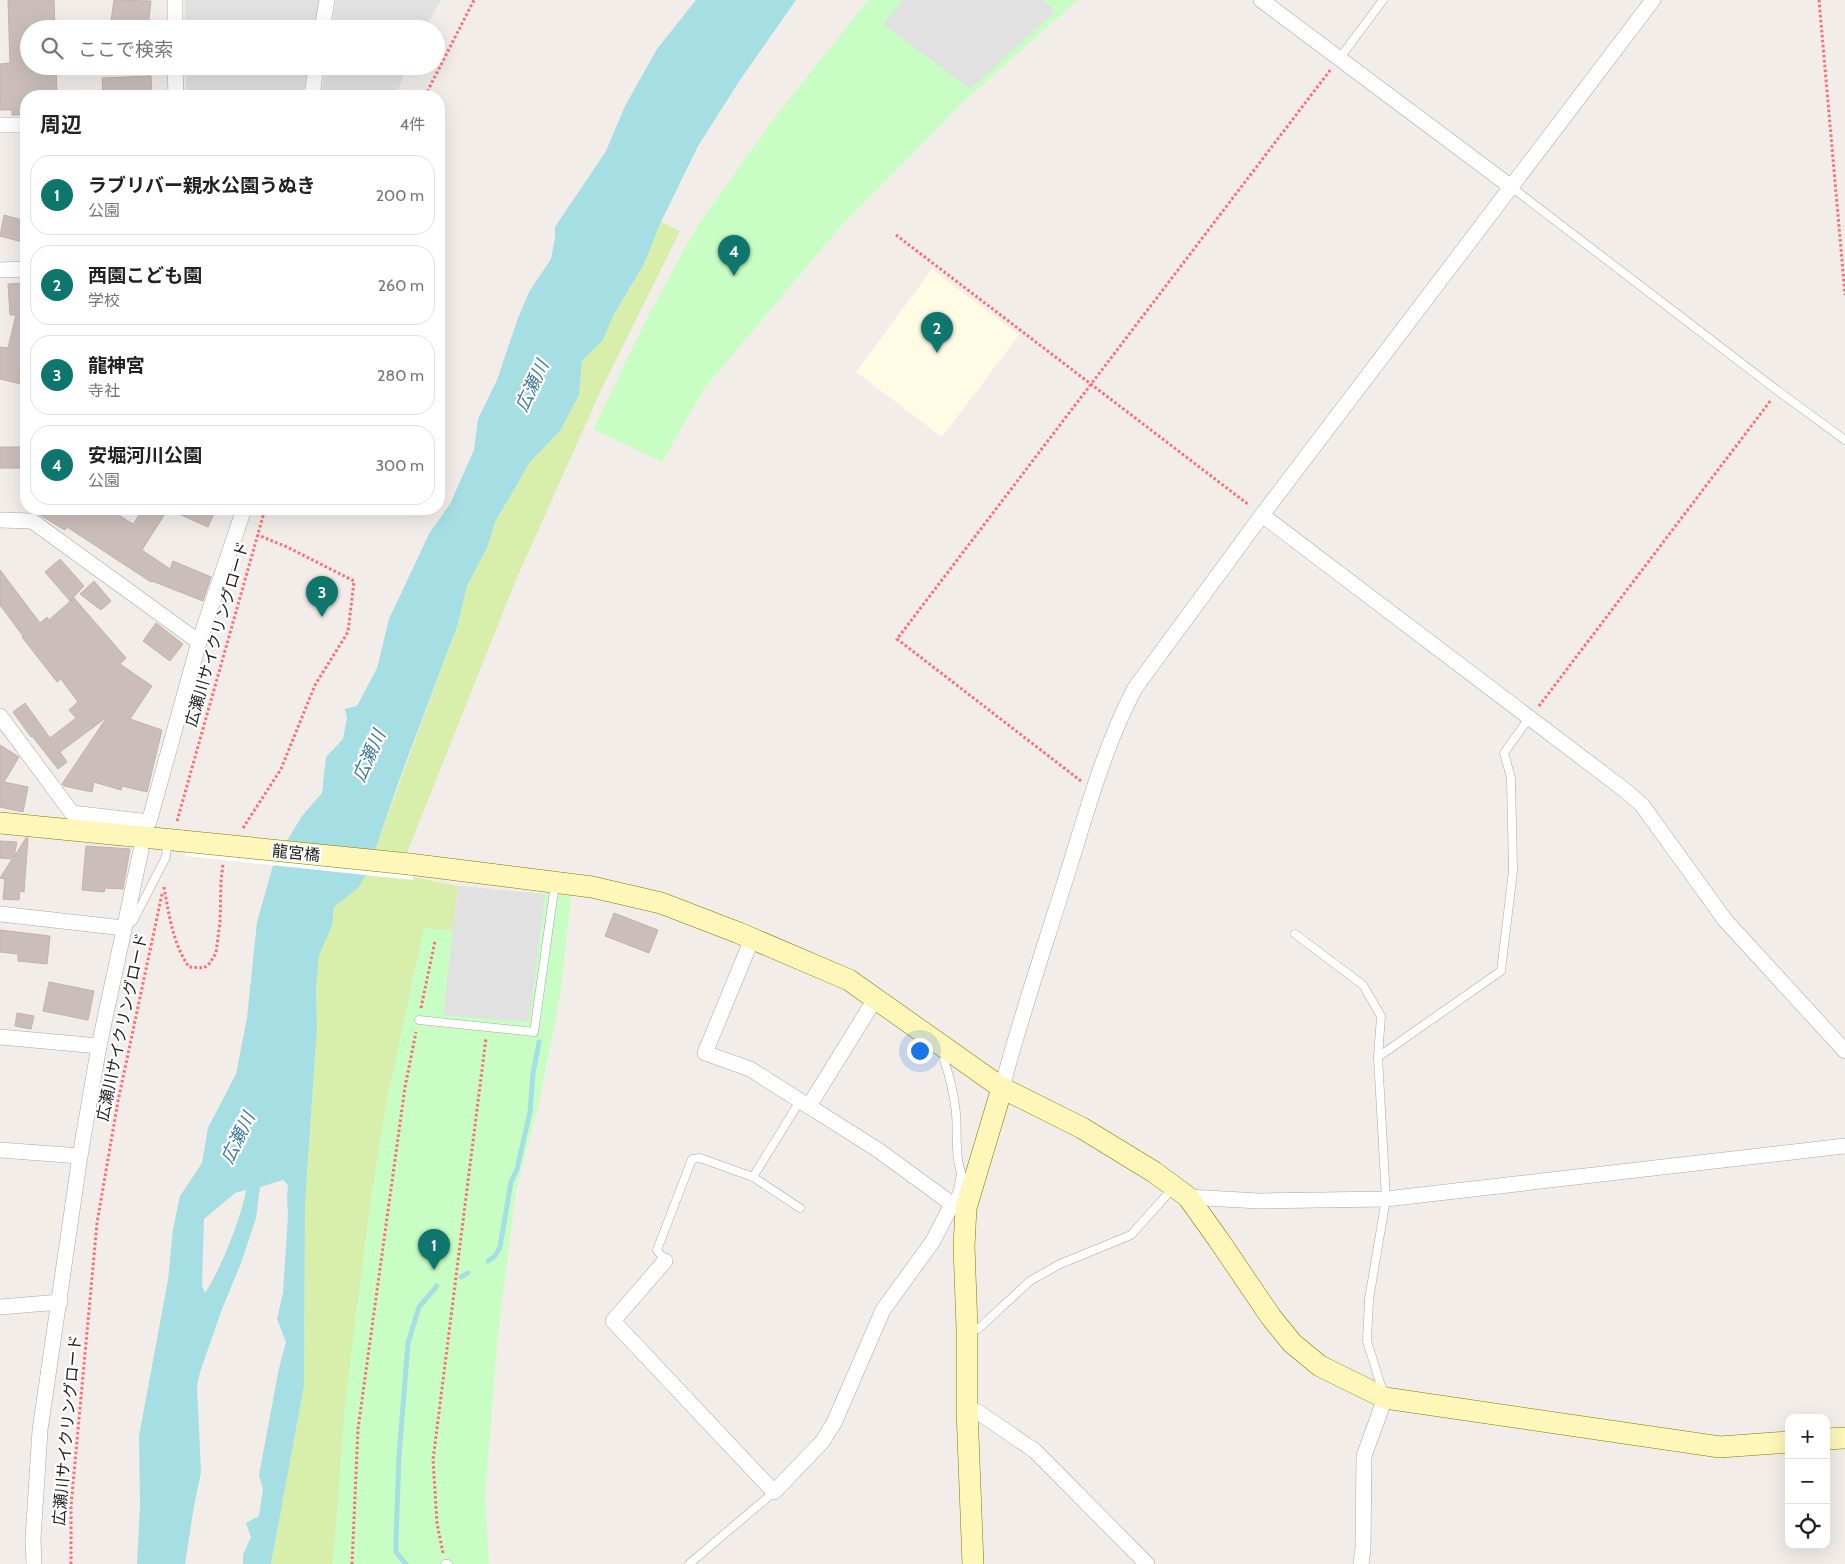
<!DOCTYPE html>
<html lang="ja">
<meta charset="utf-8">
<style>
:root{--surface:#fff;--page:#f6f6f6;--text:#222;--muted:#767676;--line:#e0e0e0;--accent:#0f766e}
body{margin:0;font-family:Cabin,"Noto Sans JP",sans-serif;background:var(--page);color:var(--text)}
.controls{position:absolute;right:15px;bottom:15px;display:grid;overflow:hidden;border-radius:10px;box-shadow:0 5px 20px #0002}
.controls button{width:45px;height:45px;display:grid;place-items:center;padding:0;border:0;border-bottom:1px solid var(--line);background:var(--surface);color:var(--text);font:25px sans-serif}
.you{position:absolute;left:919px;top:1050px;width:18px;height:18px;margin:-12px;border:4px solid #fff;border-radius:50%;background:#1a73e8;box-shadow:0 0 0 8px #1a73e833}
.badge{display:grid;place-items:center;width:32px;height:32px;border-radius:50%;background:var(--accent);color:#fff;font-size:16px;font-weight:700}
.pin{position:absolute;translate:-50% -41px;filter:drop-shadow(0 1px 2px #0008)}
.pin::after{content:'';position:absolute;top:26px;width:18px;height:15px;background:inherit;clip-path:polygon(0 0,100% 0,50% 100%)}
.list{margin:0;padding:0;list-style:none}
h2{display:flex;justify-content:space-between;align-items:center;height:65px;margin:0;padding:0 20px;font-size:21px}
h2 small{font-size:16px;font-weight:400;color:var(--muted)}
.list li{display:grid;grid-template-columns:32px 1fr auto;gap:15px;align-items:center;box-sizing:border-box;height:80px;margin:0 10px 10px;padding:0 10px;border:1px solid var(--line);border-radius:20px}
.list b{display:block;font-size:19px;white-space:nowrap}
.list p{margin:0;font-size:16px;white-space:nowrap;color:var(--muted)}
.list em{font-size:16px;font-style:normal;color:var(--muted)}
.icon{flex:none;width:28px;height:28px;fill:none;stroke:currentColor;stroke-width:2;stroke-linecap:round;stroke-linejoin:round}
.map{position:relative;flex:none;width:1845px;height:1564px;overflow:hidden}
.search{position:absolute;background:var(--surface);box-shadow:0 5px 20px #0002;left:20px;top:20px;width:425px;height:55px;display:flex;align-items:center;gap:12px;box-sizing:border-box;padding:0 18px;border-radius:28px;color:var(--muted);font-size:19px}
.panel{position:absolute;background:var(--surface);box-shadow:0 5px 20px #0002;left:20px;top:90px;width:425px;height:425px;border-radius:20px}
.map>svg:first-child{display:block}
</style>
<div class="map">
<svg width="1845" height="1564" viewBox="0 0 1845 1564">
<rect width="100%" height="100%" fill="#f2ede8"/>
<polygon fill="#fffbe4" points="932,269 1019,335 942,437 856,372"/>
<g fill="#d7efab">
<polygon points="661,222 680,231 601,390 515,582 407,853 375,850 458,624 467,586 487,548 495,522 530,462 560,431 579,395 582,361 603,340 613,316 644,264"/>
<polygon points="367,873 413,877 458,886 453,931 424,928 386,1105 370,1206 346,1396 333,1564 271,1564 304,1386 305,1202 317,1029 316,990 319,956 332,925 334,907 359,887"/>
</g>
<g fill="#c8fec3">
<polygon points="868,0 1078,0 963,102 841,226 704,389 662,462 593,429 646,320 694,231 771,122"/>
<polygon points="458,886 571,896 560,996 540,1099 516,1190 498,1334 485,1496 489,1564 333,1564 346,1396 370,1206 386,1105 424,928 453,931"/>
</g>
<g fill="#e1e1e1">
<polygon points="185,0 319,0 314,29 185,29"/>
<polygon points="336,0 441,0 425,29 331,29"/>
<polygon points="903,0 1043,0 1056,11 970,89 883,24"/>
<polygon points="186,66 308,66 303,96 186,96"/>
<polygon points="326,66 408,66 395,96 321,96"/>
<polygon points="458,886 545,894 529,1022 443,1015"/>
</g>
<path fill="#a5dfe3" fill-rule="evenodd" d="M696,0h100l-56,80 -42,66 -37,76 -17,42 -31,52 -10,24 -21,21 -3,34 -19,36 -30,31 -35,60 -8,26 -20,38 -9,38 -58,154 -33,95 -8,14 -25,20 -2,18 -13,31 -3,34 1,39 -12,173 -1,184 -33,178h-28v-9l8,-18 -5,-14 13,-7 4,-27 -4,-14 20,-107 7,-26 -9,-23 6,-26 5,-78 -1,-18 1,-12 -5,-5 -23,7 -4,31 -15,45 -19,46 -22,63 -3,14 4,86 -7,34 -9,58h-48l3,-58 -1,-70 29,-156 5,-51 7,-33 22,-33 6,-35 28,-54 11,-56 10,-96 17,-60 28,-46 20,-23 4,-36 17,-18 4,-21 -2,-9 12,-3 20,-38 12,-49 40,-85 21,-30 24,-54 4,-31 19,-39 21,-62 11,-26 22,-33 4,-21v-11l51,-76 19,-45 32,-57zM246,1190c-4,26 -26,81 -41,103l-3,-8 2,-66 31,-26z"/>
<polygon fill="#fff" points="188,834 413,858 413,880 185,856"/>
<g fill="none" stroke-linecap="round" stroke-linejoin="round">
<g stroke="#a5dfe3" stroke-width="5">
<polyline points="488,1261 495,1256 500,1247 511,1182 517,1169 530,1112 533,1073 539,1042"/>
<polyline points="461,1277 468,1273"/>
<polyline points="406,1564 396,1552 396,1539 399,1456 408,1343 419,1307 437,1286"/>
</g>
</g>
<g fill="#cbbeba" stroke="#c5b1a8">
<polygon points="8,0 54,0 55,29 29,29 29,66 56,66 57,96 26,96 26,115 12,115 12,110 0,110 0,64 10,63"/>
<polygon points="114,0 151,1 148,27 111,21"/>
<polygon points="151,76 152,96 103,96 102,78"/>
<polygon points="4,215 26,221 26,243 0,236"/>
<polygon points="26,283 26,385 0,379 0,347 8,348 16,315 10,315 8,284"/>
<rect x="0" y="447" width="26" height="21"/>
<polygon points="30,509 109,509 133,524 143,509 168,509 142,550 170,569 173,561 211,577 203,601 152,581 151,582 67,527 65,530"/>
<polygon points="168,509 216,509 208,527"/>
<polygon points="60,559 84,586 70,601 45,572"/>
<polygon points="0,570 40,623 47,617 49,620 74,598 126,658 120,664 152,686 130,719 162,730 147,792 122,786 121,790 94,782 92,792 64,786 62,784 107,717 60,752 67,762 58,769 32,736 31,737 13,712 25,703 50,738 76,718 69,710 78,702 61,679 57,682 22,637 23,636 0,605"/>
<polygon points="94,581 111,601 101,610 80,594"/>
<polygon points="156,623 183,644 170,661 143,641"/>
<polygon points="0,745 19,757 4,782 28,787 23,812 0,807"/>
<polygon points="26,838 28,838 24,892 20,891 19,900 3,899 5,879 0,878 12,859 0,858 0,841 17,842 14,857"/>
<polygon points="86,846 130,849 123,889 105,888 104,892 82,890"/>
<polygon points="614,913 658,930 649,953 605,936"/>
<polygon points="0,930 50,936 47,964 18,961 18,954 0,952"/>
<polygon points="49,982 94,991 88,1020 43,1011"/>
<polygon points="17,1013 34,1016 31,1029 15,1026"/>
</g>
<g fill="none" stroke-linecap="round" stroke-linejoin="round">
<g stroke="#a8a8a8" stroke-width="9">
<g id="lane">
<polyline points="1339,59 1383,0"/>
<polyline points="1510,186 1778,391 1845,440"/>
<polyline points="126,926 133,921 166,857 167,842"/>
<polyline points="1295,934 1363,985 1381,1016 1378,1057 1386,1199 1369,1299 1367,1341 1383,1392"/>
<polyline points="419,1020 534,1032 555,884"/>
<path d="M948,1052l-4,8c6,17 10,35 12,53 2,24 -3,53 12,73"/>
<polyline points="1378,1057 1501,971 1513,871 1511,778 1504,753 1529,718"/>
<polyline points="753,1177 800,1101"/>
<polyline points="952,1204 958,1190 961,1173"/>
<polyline points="665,1261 657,1250 692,1159 700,1158 753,1177 800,1208"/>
<polyline points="969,1328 978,1329 1030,1281 1060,1264 1131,1235 1173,1188"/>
<polyline points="445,1564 448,1564"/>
<polyline points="689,1564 774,1492"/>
</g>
</g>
<g stroke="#a8a8a8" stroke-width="16">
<g id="street">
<polyline points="175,0 175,29"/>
<polyline points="1261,0 1510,186"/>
<polyline points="322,29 327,0"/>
<polyline points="175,66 176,96"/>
<polyline points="312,96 316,66"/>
<polyline points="0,125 26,125"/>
<polyline points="0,270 26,269"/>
<polyline points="1262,515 1626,791 1642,805 1725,920 1845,1051"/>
<polyline points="0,520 32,521 199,642"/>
<polyline points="0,716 72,813 149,822 199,642 244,509"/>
<polyline points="0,914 124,928"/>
<polyline points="752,939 705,1053 750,1069 878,1150 952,1204 960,1207"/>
<polyline points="0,1037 99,1046"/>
<path d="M1002,1088c18,-70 42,-139 63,-207 21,-66 38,-132 70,-193l127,-173 391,-515"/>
<polyline points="809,1106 875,999"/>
<polyline points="0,1150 80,1156"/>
<polyline points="1188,1197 1259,1201 1386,1199 1845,1146"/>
<polyline points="665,1261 613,1321 774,1492 822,1442 834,1423 883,1310 933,1241 952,1204"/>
<polyline points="0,1307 60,1302"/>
<polyline points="967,1410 978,1412 1035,1451 1147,1564"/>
<polyline points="34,1564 33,1539 40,1430 80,1156 99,1046 141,850"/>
<polyline points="1361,1564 1363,1549 1364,1456 1385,1398"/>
</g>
</g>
<g stroke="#817a00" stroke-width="22">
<g id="secondary">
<polyline points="0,823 183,841"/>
<polyline points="409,864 592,887 661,903 739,933 849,980 1002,1088 1082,1128 1154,1172 1188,1197 1218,1239 1271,1317 1292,1343 1320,1366 1385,1398 1720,1447 1789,1442"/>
<polyline points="1826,1439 1845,1438"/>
<polyline points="973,1564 967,1410 967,1328 964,1246 966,1208 1002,1088"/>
</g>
</g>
<g stroke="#ff6c74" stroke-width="3" stroke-dasharray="2.5 2.5" stroke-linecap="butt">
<polyline points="1819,0 1845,295"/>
<polyline points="425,96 474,0"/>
<polyline points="896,235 1249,505"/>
<polyline points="1539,706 1771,400"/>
<polyline points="1081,781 897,639 1331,69"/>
<polyline points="177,821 265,509"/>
<polyline points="243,828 281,769 315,685 348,632 354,581 287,547 258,535"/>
<path d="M164,887c5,28 9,57 25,80l15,1 6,-5 6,-10 4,-31 1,-41 2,-17"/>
<polyline points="421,1008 435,941"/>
<polyline points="443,1553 437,1523 433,1460 486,1038"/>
<polyline points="71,1564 71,1506 97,1223 118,1101 162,894"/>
<polyline points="352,1564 358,1429 405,1087 416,1032"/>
</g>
<use href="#lane" stroke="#fff" stroke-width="8"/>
<use href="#street" stroke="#fff" stroke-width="15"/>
<use href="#secondary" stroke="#fef7b9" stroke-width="21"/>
<g stroke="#817a00" stroke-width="22" stroke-linecap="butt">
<polyline id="secondary-bridge" points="183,841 409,864"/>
</g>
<use href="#secondary-bridge" stroke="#fef7b9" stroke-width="21"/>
</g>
<g text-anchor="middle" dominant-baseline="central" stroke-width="4.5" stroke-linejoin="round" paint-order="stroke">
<g font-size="16" fill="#212121" stroke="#fff">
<text transform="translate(217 634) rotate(-74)">広瀬川サイクリングロード</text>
<text transform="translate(296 853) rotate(6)">龍宮橋</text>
<text transform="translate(122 1027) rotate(-78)">広瀬川サイクリングロード</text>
<text transform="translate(67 1430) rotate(-85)">広瀬川サイクリングロード</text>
</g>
<g font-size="18" font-style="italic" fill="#3b7898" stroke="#fff">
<text transform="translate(532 386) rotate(-65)">広瀬川</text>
<text transform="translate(369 756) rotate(-66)">広瀬川</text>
<text transform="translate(238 1138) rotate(-64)">広瀬川</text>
</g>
</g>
</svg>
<div class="controls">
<button>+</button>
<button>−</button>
<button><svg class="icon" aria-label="locate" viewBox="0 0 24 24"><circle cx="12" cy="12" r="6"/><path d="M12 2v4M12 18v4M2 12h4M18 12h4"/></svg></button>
</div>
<div class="you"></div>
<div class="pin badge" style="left:434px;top:1270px">1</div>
<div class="pin badge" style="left:937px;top:353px">2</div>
<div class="pin badge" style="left:322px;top:617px">3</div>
<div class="pin badge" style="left:734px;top:276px">4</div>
<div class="search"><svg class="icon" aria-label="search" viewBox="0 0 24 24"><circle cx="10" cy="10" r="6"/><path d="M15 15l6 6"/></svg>ここで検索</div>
<section class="panel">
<h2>周辺<small>4件</small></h2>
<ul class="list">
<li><span class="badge">1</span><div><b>ラブリバー親水公園うぬき</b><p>公園</p></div><em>200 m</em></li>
<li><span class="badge">2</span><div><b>西園こども園</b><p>学校</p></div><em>260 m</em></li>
<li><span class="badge">3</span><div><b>龍神宮</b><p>寺社</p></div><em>280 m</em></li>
<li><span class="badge">4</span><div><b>安堀河川公園</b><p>公園</p></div><em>300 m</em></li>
</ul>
</section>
</div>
